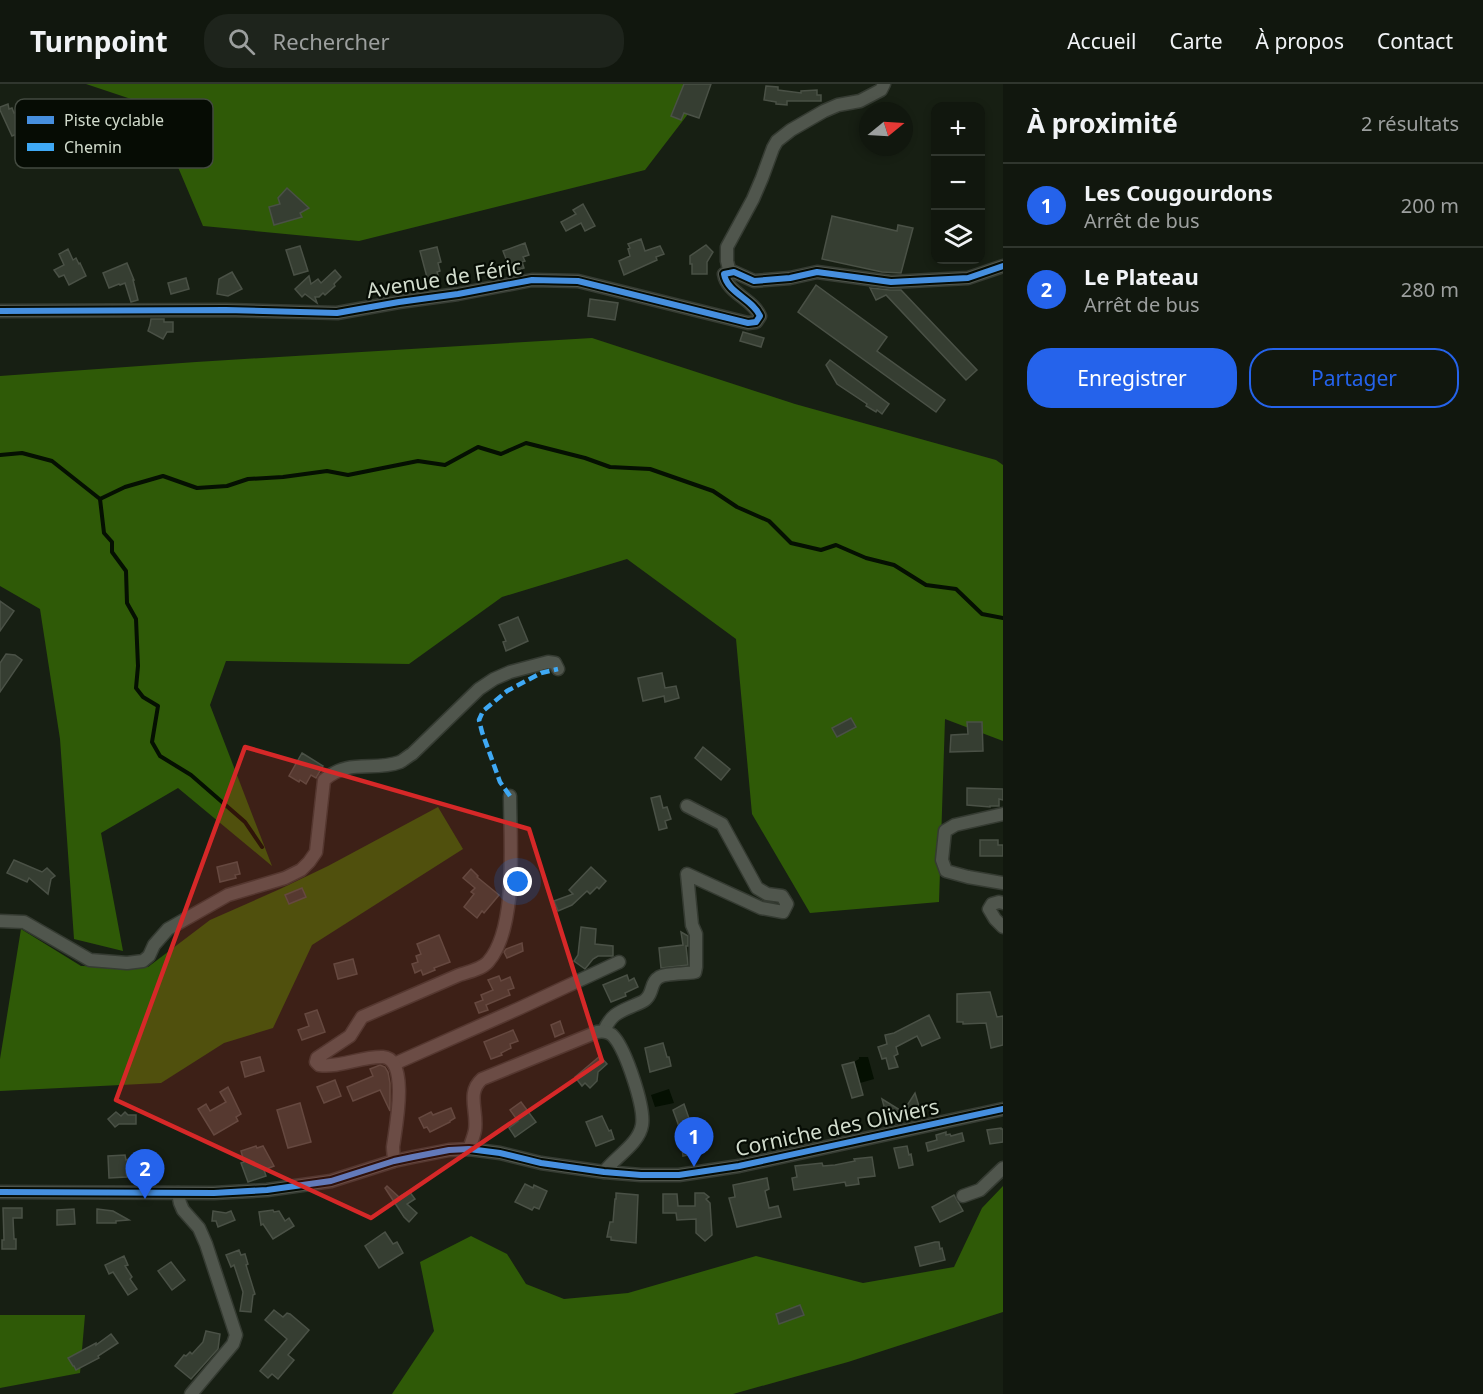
<!DOCTYPE html>
<html lang="fr">
<meta charset="utf-8">
<style>
:root{--surface:#11170e;--page:#1e241c;--text:#f1f3f6;--muted:#9c9f9e;--line:#30362e;--accent:#2563eb}
body{margin:0;font-family:"Noto Sans",sans-serif;background:var(--page);color:var(--text)}
.controls{position:absolute;right:18px;top:18px;display:grid;overflow:hidden;border-radius:12px;box-shadow:0 3px 9px #0003}
.controls button{width:54px;height:54px;display:grid;place-items:center;padding:0;border:0;border-bottom:2px solid var(--line);background:var(--surface);color:var(--text);font:30px sans-serif}
.compass{position:absolute;left:859px;top:18px;width:54px;height:54px;border-radius:50%;background:var(--surface);box-shadow:0 3px 9px #0003;rotate:72deg}
.you{position:absolute;left:518px;top:798px;width:21px;height:21px;margin:-15px;border:4px solid #fff;border-radius:50%;background:#1a73e8;box-shadow:0 0 0 9px #1a73e833}
.badge{display:grid;place-items:center;width:39px;height:39px;border-radius:50%;background:var(--accent);color:#fff;font-size:20px;font-weight:700}
.pin{position:absolute;translate:-50% -50px;filter:drop-shadow(0 2px 3px #0008)}
.pin::after{content:'';position:absolute;top:32px;width:21px;height:18px;background:inherit;clip-path:polygon(0 0,100% 0,50% 100%)}
.list{margin:0;padding:0;list-style:none}
h2{display:flex;justify-content:space-between;align-items:center;height:78px;margin:0;padding:0 24px;font-size:26px}
h2 small{font-size:20px;font-weight:400;color:var(--muted)}
.list li{display:grid;grid-template-columns:39px 1fr auto;gap:18px;align-items:center;box-sizing:border-box;height:84px;padding:0 24px;border-top:2px solid var(--line)}
.list b{display:block;font-size:22px;white-space:nowrap}
.list p{margin:0;font-size:20px;white-space:nowrap;color:var(--muted)}
.list em{font-size:20px;font-style:normal;color:var(--muted)}
.actions{display:flex;gap:12px;padding:18px 24px}
.actions a{flex:1;padding:14px 0;border:2px solid var(--accent);border-radius:24px;text-align:center;font-size:21px;color:var(--accent)}
.actions .main{background:var(--accent);color:#fff}
.icon{flex:none;width:33px;height:33px;fill:none;stroke:currentColor;stroke-width:2;stroke-linecap:round;stroke-linejoin:round}
.map{position:relative;flex:none;width:1003px;height:1310px;overflow:hidden}
header{display:flex;align-items:center;gap:36px;box-sizing:border-box;height:84px;padding:0 30px;background:var(--surface);border-bottom:2px solid var(--line)}
header strong{font-size:28px}
nav{display:flex;gap:33px;margin-inline-start:auto;font-size:21px}
.search{width:420px;height:54px;background:var(--page);display:flex;align-items:center;gap:15px;box-sizing:border-box;padding:0 21px;border-radius:24px;color:var(--muted);font-size:22px}
main{display:flex}
aside{flex:1;background:var(--surface)}
.map>svg:first-child{display:block}
</style>
<header>
<strong>Turnpoint</strong>
<div class="search"><svg class="icon" aria-label="search" viewBox="0 0 24 24"><circle cx="10" cy="10" r="6"/><path d="M15 15l6 6"/></svg>Rechercher</div>
<nav><a>Accueil</a><a>Carte</a><a>À propos</a><a>Contact</a></nav>
</header>
<main>
<div class="map">
<svg width="1003" height="1310" viewBox="0 0 1003 1310">
<rect width="100%" height="100%" fill="#171f13"/>
<g fill="#2f5a07">
<polygon points="86,0 711,0 645,86 359,157 203,142 152,22"/>
<polygon points="592,254 795,320 996,376 1003,381 1003,657 945,635 939,818 810,829 752,730 736,555 627,475 502,513 409,580 226,577 210,621 272,782 178,704 101,749 123,867 74,855 60,655 40,525 0,502 0,292 196,278"/>
<polygon points="438,723 463,765 312,861 273,944 224,959 161,999 0,1007 0,975 21,845 81,882 148,883 210,836 280,805 328,782"/>
<polygon points="1003,1102 1003,1228 848,1278 733,1310 392,1310 434,1247 420,1178 471,1152 507,1170 526,1200 564,1215 628,1209 756,1172 863,1199 954,1183 982,1124"/>
<polygon points="0,1231 85,1231 80,1289 0,1304"/>
</g>
<g fill="#051002">
<polygon points="859,973 868,973 874,995 860,999 854,978 859,975"/>
<polygon points="669,1005 674,1019 655,1023 651,1011"/>
</g>
<g fill="none" stroke-linecap="round" stroke-linejoin="round">
<g stroke="#051002" stroke-width="4">
<polyline points="0,371 22,369 52,377 100,415 125,403 163,392 197,404 227,402 248,395 283,393 327,387 348,391 418,377 445,381 478,363 501,370 526,359 585,374 610,383 650,385 713,407 737,423 769,437 791,459 821,466 836,461 866,474 894,481 926,501 956,505 982,530 1003,534"/>
<polyline points="100,415 104,449 112,458 112,468 126,487 127,519 136,535 138,582 136,604 143,613 158,622 152,658 160,672 191,691 245,738 262,763"/>
</g>
</g>
<g fill="#363e32" stroke="#4a5146" stroke-width="1.5">
<polygon points="684,0 711,0 699,34 684,29 681,36 671,32"/>
<polygon points="766,2 778,3 778,6 801,9 801,7 817,6 817,11 821,11 821,17 787,17 787,21 776,20 776,18 764,16"/>
<polygon points="8,20 9,25 12,24 14,29 20,26 29,45 12,52 0,26 0,23"/>
<polygon points="287,104 309,124 300,129 302,133 274,141 269,123 280,120 278,114"/>
<polygon points="583,120 595,142 585,147 581,139 566,147 561,138 576,130 573,126"/>
<polygon points="832,132 897,147 898,141 913,144 901,189 882,188 822,175"/>
<polygon points="641,155 645,167 660,162 664,170 656,173 657,176 624,191 619,177 630,172 628,165 630,164 628,160"/>
<polygon points="525,159 529,171 523,173 525,177 522,178 524,184 511,188 503,167"/>
<polygon points="706,161 713,168 707,178 707,190 692,190 692,180 690,180 690,172"/>
<polygon points="300,162 308,187 294,191 286,166"/>
<polygon points="437,163 441,178 438,179 440,187 437,188 439,194 428,197 420,167"/>
<polygon points="68,165 73,176 76,174 79,180 80,179 86,192 69,201 64,191 59,193 54,186 64,181 59,170"/>
<polygon points="127,179 134,196 133,196 138,216 131,218 125,199 120,201 119,200 109,204 103,189"/>
<polygon points="335,186 341,193 334,200 335,202 325,211 323,209 319,213 315,213 317,219 305,210 302,213 295,205 309,192 311,200 318,195 321,199"/>
<polygon points="232,188 242,205 228,212 217,210 219,195"/>
<polygon points="186,194 189,205 171,210 168,199"/>
<polygon points="816,201 887,253 877,267 945,316 936,328 798,228"/>
<polygon points="870,204 890,206 901,206 977,286 966,296 886,211 876,216"/>
<polygon points="590,215 618,219 615,236 588,232"/>
<polygon points="151,235 164,235 164,238 173,238 173,248 167,248 163,255 148,247 150,241"/>
<polygon points="743,248 764,254 761,263 740,257"/>
<polygon points="830,276 889,320 882,330 877,326 876,328 866,322 867,320 837,300 826,281"/>
<polygon points="0,517 14,527 0,547"/>
<polygon points="518,533 528,557 506,567 503,558 506,557 499,541"/>
<polygon points="6,570 15,571 22,576 0,608 0,579"/>
<polygon points="662,589 665,604 676,602 679,614 665,618 664,612 643,617 638,594"/>
<polygon points="851,634 856,643 837,653 832,644"/>
<polygon points="967,638 982,638 983,667 950,668 951,651 968,650"/>
<polygon points="703,663 730,685 721,696 695,674"/>
<polygon points="302,669 323,682 316,694 311,691 306,700 300,696 299,698 289,692"/>
<polygon points="967,704 1003,705 1003,716 999,715 999,722 990,722 990,723 967,721"/>
<polygon points="660,712 663,724 667,723 671,735 665,737 667,744 659,746 651,714"/>
<polygon points="980,756 998,756 998,761 1003,761 1003,772 980,772"/>
<polygon points="14,776 42,788 47,784 55,792 51,795 48,810 29,794 27,798 7,789"/>
<polygon points="237,778 240,790 235,791 236,794 220,798 217,783"/>
<polygon points="591,783 606,797 599,805 597,803 590,810 587,807 572,821 558,827 554,817 573,810 569,806"/>
<polygon points="471,785 478,792 477,793 499,811 484,829 482,827 477,834 464,823 474,810 471,808 475,804 463,794"/>
<polygon points="302,804 306,813 289,820 285,811"/>
<polygon points="581,843 596,845 595,860 613,862 613,872 598,872 593,875 585,885 574,877 578,871"/>
<polygon points="681,848 688,852 688,862 686,862 688,881 661,884 659,864 683,861"/>
<polygon points="439,851 450,878 434,884 435,886 423,891 421,886 415,889 412,880 418,878 416,872 421,870 417,860"/>
<polygon points="522,859 523,867 507,874 504,868 506,865"/>
<polygon points="353,875 357,890 338,895 334,880"/>
<polygon points="627,891 629,897 634,894 638,903 625,909 626,912 611,918 603,901"/>
<polygon points="499,892 501,897 510,893 514,904 508,906 510,911 486,921 488,926 479,929 475,919 483,916 481,911 493,906 488,896"/>
<polygon points="990,908 997,933 1003,932 1003,961 991,964 986,939 963,940 963,938 957,938 957,910"/>
<polygon points="317,926 325,948 302,956 298,946 309,942 305,930"/>
<polygon points="929,931 940,954 922,962 917,952 896,963 898,970 894,972 898,983 889,985 886,974 882,975 878,963 887,960 885,951 894,949"/>
<polygon points="560,937 564,949 555,953 551,941"/>
<polygon points="513,946 518,957 510,960 511,964 501,969 502,971 491,975 484,958"/>
<polygon points="663,959 667,973 669,973 671,982 650,988 645,964"/>
<polygon points="600,972 607,980 598,988 597,997 590,1004 585,999 582,1002 575,993"/>
<polygon points="260,973 264,987 245,993 241,978"/>
<polygon points="854,978 863,1011 852,1014 842,981"/>
<polygon points="380,981 385,983 388,988 390,999 390,1027 380,1006 353,1017 347,1003 373,992 370,985"/>
<polygon points="335,996 341,1012 324,1019 317,1003"/>
<polygon points="228,1003 241,1030 236,1033 238,1037 214,1051 198,1025 206,1020 210,1027 226,1018 220,1008"/>
<polygon points="915,1009 921,1029 888,1037 882,1015 903,1028"/>
<polygon points="521,1018 536,1038 515,1053 509,1044 518,1037 510,1026"/>
<polygon points="300,1019 311,1058 288,1064 277,1026"/>
<polygon points="684,1020 694,1049 697,1069 683,1072 681,1056 684,1056 673,1026"/>
<polygon points="451,1024 455,1034 450,1037 450,1038 430,1048 427,1043 424,1044 419,1034 431,1028 433,1031"/>
<polygon points="116,1028 121,1032 125,1028 128,1031 136,1031 136,1040 119,1040 115,1043 108,1035"/>
<polygon points="602,1032 609,1047 611,1046 614,1055 596,1062 586,1038"/>
<polygon points="1001,1044 1001,1045 1003,1045 1003,1058 990,1060 987,1046"/>
<polygon points="946,1048 946,1051 950,1050 951,1052 962,1049 964,1057 928,1067 926,1059 937,1056 936,1051"/>
<polygon points="256,1062 257,1064 263,1062 274,1082 264,1086 266,1092 248,1098 241,1079 244,1078 241,1067"/>
<polygon points="907,1062 909,1071 911,1070 913,1081 899,1084 894,1064"/>
<polygon points="125,1071 126,1076 129,1075 130,1089 126,1089 127,1093 109,1094 108,1072"/>
<polygon points="872,1073 875,1092 858,1094 859,1100 846,1102 845,1098 794,1106 792,1094 797,1093 795,1082 822,1079 823,1082 835,1081 855,1077 854,1075"/>
<polygon points="767,1094 769,1105 765,1107 769,1124 778,1122 781,1133 737,1143 729,1114 735,1113 733,1101"/>
<polygon points="525,1100 533,1104 534,1101 547,1107 539,1125 534,1123 532,1126 515,1118"/>
<polygon points="387,1102 399,1113 409,1107 415,1115 407,1120 417,1129 409,1138 404,1133 385,1104"/>
<polygon points="616,1109 638,1111 636,1159 611,1156 611,1153 607,1153 610,1138 613,1138 615,1115 616,1115"/>
<polygon points="695,1109 704,1109 709,1113 706,1115 710,1119 712,1151 705,1157 696,1149 696,1135 677,1136 676,1129 663,1129 663,1110 677,1110 678,1122 695,1122"/>
<polygon points="954,1111 963,1127 940,1138 932,1123"/>
<polygon points="3,1124 22,1124 22,1134 13,1134 14,1155 16,1155 16,1165 2,1165 2,1156 4,1156"/>
<polygon points="74,1125 75,1140 57,1141 57,1126"/>
<polygon points="97,1125 113,1127 129,1136 116,1137 116,1139 97,1139"/>
<polygon points="273,1126 274,1128 279,1127 285,1137 289,1134 294,1142 273,1155 263,1140 261,1141 259,1128"/>
<polygon points="213,1127 226,1129 231,1127 235,1136 218,1143 216,1137 212,1137"/>
<polygon points="385,1148 393,1160 397,1158 403,1169 379,1184 365,1162"/>
<polygon points="935,1158 939,1158 940,1165 942,1164 945,1176 920,1182 915,1163"/>
<polygon points="239,1166 241,1171 245,1170 248,1180 246,1181 255,1210 253,1211 251,1228 240,1227 243,1208 234,1181 231,1183 226,1171"/>
<polygon points="124,1172 128,1181 125,1182 132,1193 130,1195 137,1205 128,1211 113,1188 109,1190 105,1181"/>
<polygon points="171,1178 185,1196 172,1206 158,1187"/>
<polygon points="800,1221 804,1231 779,1240 776,1230"/>
<polygon points="274,1226 283,1233 287,1229 290,1230 309,1246 288,1271 294,1276 278,1295 272,1290 268,1294 260,1287 287,1255 265,1236"/>
<polygon points="206,1247 220,1250 218,1265 191,1295 175,1282 184,1271 186,1272 190,1268 192,1270 203,1258"/>
<polygon points="111,1250 118,1259 98,1272 99,1274 76,1286 74,1282 73,1282 68,1274 96,1259 96,1261"/>
</g>
<g fill="none" stroke-linecap="round" stroke-linejoin="round">
<g stroke="#353b32" stroke-width="15">
<g id="minor">
<polyline points="730,189 727,177 727,163 753,115 762,94 773,64 777,57 791,46 824,27 838,21 860,17 881,6 884,0"/>
<path d="M0,227l226,-1 111,3 62,-11 59,-8 74,-14 46,1 170,42 8,-1 4,-6c-7,-17 -33,-23 -36,-42l10,-2 20,9 36,-3 27,-6 74,10 77,-4 35,-12"/>
<polyline points="1003,730 955,741 945,747 942,776 946,787 968,793 1003,799"/>
<polyline points="1003,819 999,818 992,820 989,825 995,835 1003,843"/>
<path d="M0,837l24,1 66,38 37,3 16,-2 6,-5 5,-11 14,-16 60,-34 57,-17 16,-8 8,-8 7,-10 8,-72c25,-22 49,-8 76,-18 4,-2 8,-6 12,-8l67,-65 15,-10 16,-7 38,-10 7,1 3,6"/>
<path d="M604,947c7,-17 15,-19 31,-26 4,-2 9,-3 12,-7 6,-6 4,-16 11,-20 6,-5 27,-4 37,-6l1,-5v-33l-4,-9 -5,-51 74,34 22,4 4,-8 -5,-8 -15,-2 -10,-6 -35,-64 -35,-18"/>
<polyline points="394,980 520,924 619,878"/>
<path d="M469,1065c2,-6 5,-13 6,-19 3,-19 -9,-37 7,-51l115,-47c6,-1 12,-1 17,5 12,14 31,70 28,88 -3,19 -27,32 -38,47"/>
<path d="M394,1077c0,-5 -1,-9 -1,-14 2,-16 17,-88 -10,-90 -21,-1 -43,11 -64,8l-3,-3 1,-4 33,-22 12,-19c32,-14 65,-28 97,-42 9,-3 23,-6 29,-13 30,-34 22,-122 22,-166"/>
<polyline points="0,1108 214,1109 267,1106 331,1097 394,1077 413,1073 449,1066 469,1065 500,1069 541,1079 604,1088 641,1091 679,1091 739,1082 1003,1025"/>
<polyline points="178,1109 180,1119 183,1126 199,1144 206,1160 236,1251 233,1260 191,1310"/>
<polyline points="963,1112 980,1106 1003,1084"/>
</g>
</g>
<use href="#minor" stroke="#50564d" stroke-width="12"/>
<polyline stroke="#3fa9f5" stroke-width="4.5" stroke-dasharray="9 4.5" stroke-linecap="butt" points="510,712 500,698 482,648 479,636 483,627 507,607 541,589 558,585"/>
<g stroke="#060c04" stroke-width="10">
<g id="cycleway">
<path d="M0,227l226,-1 111,3 62,-11 59,-8 74,-14 46,1 170,42 8,-1 4,-6c-7,-17 -33,-23 -36,-42l10,-2 20,9 36,-3 27,-6 74,10 77,-4 35,-12"/>
<polyline points="0,1108 214,1109 267,1106 331,1097 394,1077 413,1073 449,1066 469,1065 500,1069 541,1079 604,1088 641,1091 679,1091 739,1082 1003,1025"/>
</g>
</g>
<use href="#cycleway" stroke="#468fdf" stroke-width="6"/>
</g>
<path fill="#d62828" fill-opacity="0.2" stroke="#d62828" stroke-width="4.5" stroke-linejoin="round" d="M245,663l284,82 73,232 -231,157 -255,-118z"/>
<g text-anchor="middle" dominant-baseline="central" stroke-width="4.5" stroke-linejoin="round" paint-order="stroke">
<g font-size="21" fill="#d2dccd" stroke="#060c04">
<text transform="translate(444 194) rotate(-9)">Avenue de Féric</text>
<text transform="translate(837 1043) rotate(-12)">Corniche des Oliviers</text>
</g>
</g>
<rect x="15" y="15" width="198" height="69" rx="9" fill="#060c04" stroke="#434a40" stroke-width="1.5"/>
<rect x="27" y="32" width="27" height="8" fill="#468fdf"/>
<rect x="27" y="59" width="27" height="8" fill="#3fa9f5"/>
<g font-size="16" fill="#d2dccd">
<text x="64" y="42">Piste cyclable</text>
<text x="64" y="69">Chemin</text>
</g>
</svg>
<div class="controls">
<button>+</button>
<button>−</button>
<button><svg class="icon" aria-label="layers" viewBox="0 0 24 24"><path d="M12 4l9 5-9 5-9-5zM3 14l9 5 9-5"/></svg></button>
</div>
<svg class="compass" viewBox="-18 -18 36 36"><path d="M0-13l5 13h-10z" fill="#e53935"/><path d="M0 13l5-13h-10z" fill="#9c9f9e"/></svg>
<div class="you"></div>
<div class="pin badge" style="left:694px;top:1083px">1</div>
<div class="pin badge" style="left:145px;top:1115px">2</div>
</div>
<aside>
<h2>À proximité<small>2 résultats</small></h2>
<ul class="list">
<li><span class="badge">1</span><div><b>Les Cougourdons</b><p>Arrêt de bus</p></div><em>200 m</em></li>
<li><span class="badge">2</span><div><b>Le Plateau</b><p>Arrêt de bus</p></div><em>280 m</em></li>
</ul>
<div class="actions"><a class="main">Enregistrer</a><a>Partager</a></div>
</aside>
</main>
